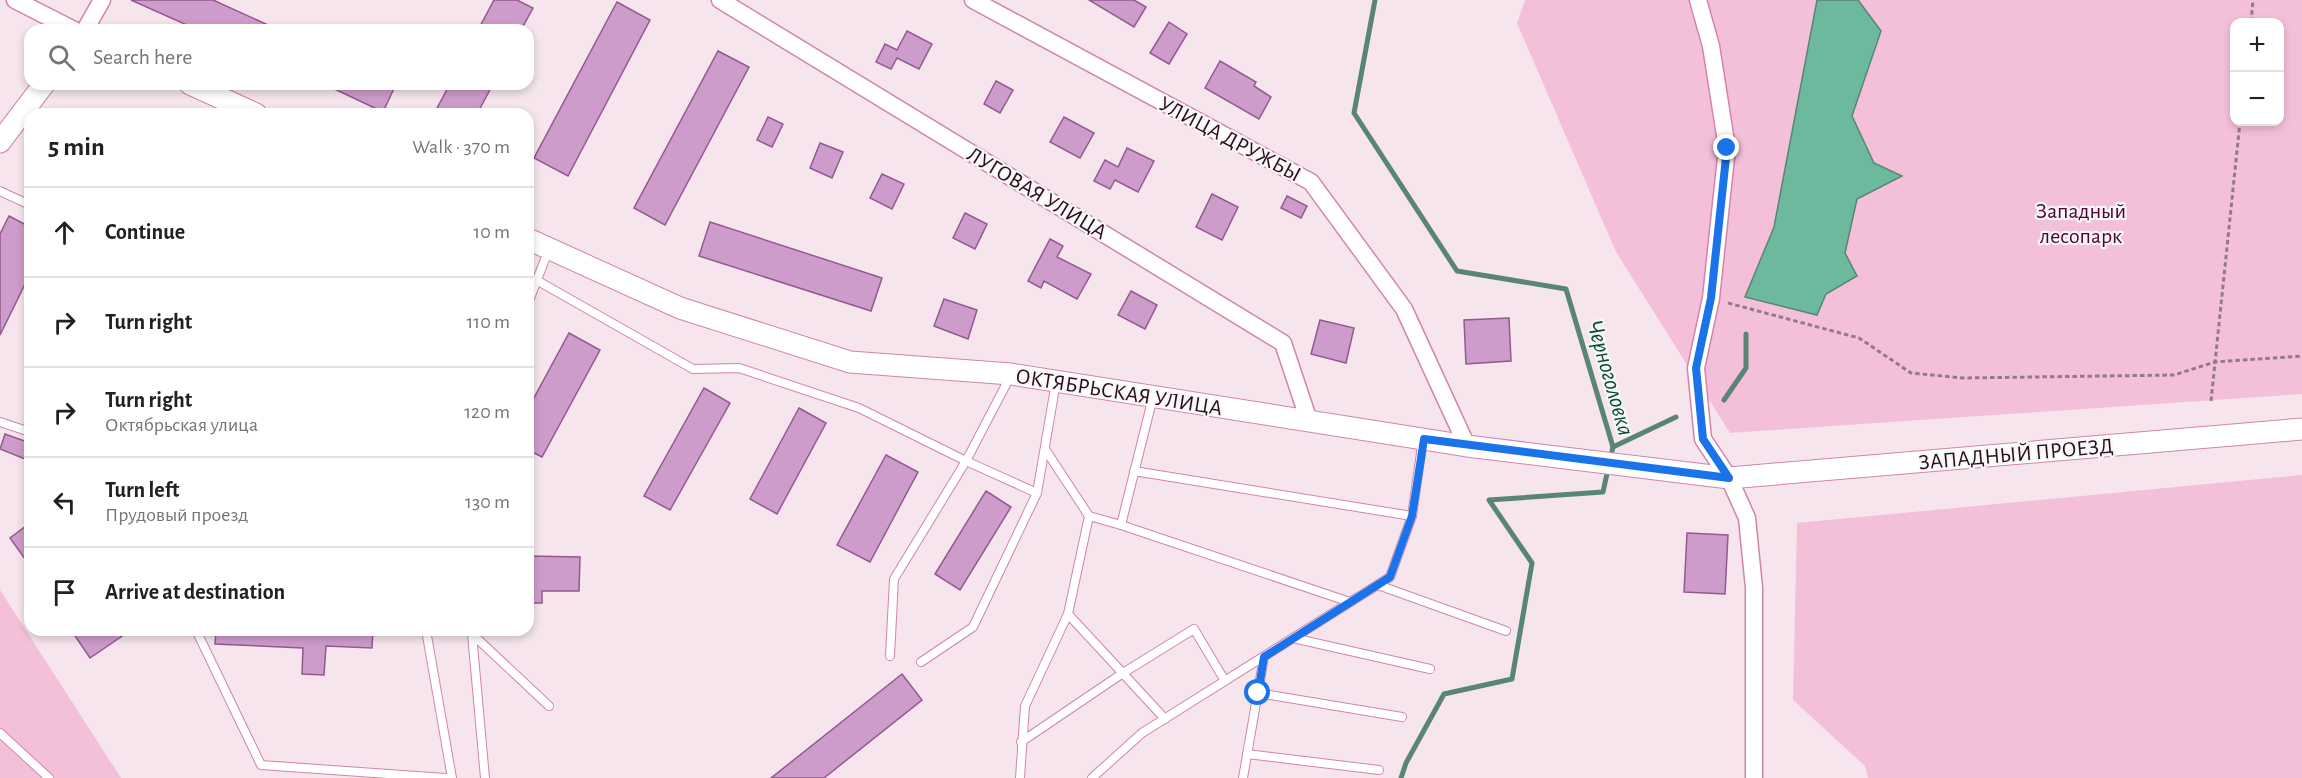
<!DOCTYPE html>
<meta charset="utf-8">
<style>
:root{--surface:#fff;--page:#f2f2f2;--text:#202124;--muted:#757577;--line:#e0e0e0}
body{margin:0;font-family:"Alegreya Sans",sans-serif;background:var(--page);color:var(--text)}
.controls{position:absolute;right:18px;top:18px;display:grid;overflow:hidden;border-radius:12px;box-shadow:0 3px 9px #0003}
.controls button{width:54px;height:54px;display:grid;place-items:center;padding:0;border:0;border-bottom:2px solid var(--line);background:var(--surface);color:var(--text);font:30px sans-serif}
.stop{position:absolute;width:18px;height:18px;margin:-14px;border:4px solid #1a73e8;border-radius:50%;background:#fff}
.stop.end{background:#1a73e8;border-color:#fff;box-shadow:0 2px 6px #0008}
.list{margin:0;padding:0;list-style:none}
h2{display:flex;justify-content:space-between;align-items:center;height:78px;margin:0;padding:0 24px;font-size:26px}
h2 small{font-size:20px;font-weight:400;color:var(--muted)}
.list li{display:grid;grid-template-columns:39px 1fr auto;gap:18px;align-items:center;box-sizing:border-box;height:90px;padding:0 24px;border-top:2px solid var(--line)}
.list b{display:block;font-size:22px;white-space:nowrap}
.list p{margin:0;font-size:20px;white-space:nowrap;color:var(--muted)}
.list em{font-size:20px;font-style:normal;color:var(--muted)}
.icon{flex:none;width:33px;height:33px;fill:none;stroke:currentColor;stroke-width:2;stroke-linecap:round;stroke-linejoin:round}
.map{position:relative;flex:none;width:2302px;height:778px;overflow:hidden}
.search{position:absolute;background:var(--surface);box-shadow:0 3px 9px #0003;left:24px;top:24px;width:510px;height:66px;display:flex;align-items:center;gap:15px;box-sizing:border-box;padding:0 21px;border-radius:18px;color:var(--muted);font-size:22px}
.panel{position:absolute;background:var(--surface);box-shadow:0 3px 9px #0003;left:24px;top:108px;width:510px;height:528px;border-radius:18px}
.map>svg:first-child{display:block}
</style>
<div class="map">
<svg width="2302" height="778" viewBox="0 0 2302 778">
<rect width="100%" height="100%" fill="#f6e5ed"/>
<g fill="#f4c0d9" fill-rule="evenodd">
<path d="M1525,0h292l-43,227 -29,70 72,18 9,-21 31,-18 -12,-23 12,-54 44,-23 -27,-13 -22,-47 29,-85 -23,-31h444v394l-572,39 -114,-181 -99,-229zM2234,22h46v100h-46z"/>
<polygon points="2302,475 2302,778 1868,778 1865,766 1793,700 1797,523"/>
<polygon points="0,590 121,778 0,778"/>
</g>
<polygon fill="#6db99d" stroke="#598576" stroke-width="1.5" points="1817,0 1858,0 1881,31 1852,116 1874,163 1902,176 1857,199 1845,253 1857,276 1826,294 1817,315 1745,297 1774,227"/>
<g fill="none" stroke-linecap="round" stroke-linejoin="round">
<g stroke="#598576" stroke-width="5">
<polyline points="1375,0 1354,113 1457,271 1566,289 1613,447 1610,460"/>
<polyline points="1724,400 1746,368 1746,334"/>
<polyline points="1613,447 1676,417"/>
<polyline points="1401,778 1406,763 1444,694 1512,679 1532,563 1489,500 1603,492 1608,469"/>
</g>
</g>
<g fill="#ce9ccb" stroke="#935990" stroke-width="1.5">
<polygon points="131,0 213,0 279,30 198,30"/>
<polygon points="494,0 517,0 533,8 521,30 478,30"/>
<polygon points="1089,0 1134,0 1146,7 1134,27"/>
<polygon points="617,2 650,20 568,176 534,158"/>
<polygon points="1169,22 1187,34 1169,64 1150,53"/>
<polygon points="907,31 932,44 919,69 897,58 891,69 876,62 885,44 897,50"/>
<polygon points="718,51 749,67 665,225 634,208"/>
<polygon points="1220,61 1256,82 1254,86 1271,97 1259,119 1205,88"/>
<polygon points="996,81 1013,90 1000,113 984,104"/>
<polygon points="324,84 396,84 383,112"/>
<polygon points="450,84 493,84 477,114 443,114 436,110"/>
<polygon points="768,117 783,124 772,147 757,140"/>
<polygon points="1064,117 1094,133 1080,158 1050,142"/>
<polygon points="820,143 843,152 832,178 810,168"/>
<polygon points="1127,148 1154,161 1138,192 1115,180 1110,189 1094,181 1105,160 1118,167"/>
<polygon points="882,174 904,184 892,209 870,198"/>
<polygon points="1212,194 1238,207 1222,240 1196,227"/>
<polygon points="1287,196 1307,206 1301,218 1281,208"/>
<polygon points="965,213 987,224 975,249 953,238"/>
<polygon points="9,216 30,227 30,274 0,335 0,234"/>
<polygon points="710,222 882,278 871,311 699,256"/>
<polygon points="1050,239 1063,246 1057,257 1091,274 1077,299 1044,281 1041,288 1028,281"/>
<polygon points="1131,291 1157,305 1145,329 1118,315"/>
<polygon points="944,299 977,310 968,339 934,326"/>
<polygon points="1509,318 1511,361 1466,364 1464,320"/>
<polygon points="1320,320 1354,328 1346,363 1311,354"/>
<polygon points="569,333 600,350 542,457 528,450 528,409"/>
<polygon points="704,388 730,403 670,510 644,496"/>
<polygon points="799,408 826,423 777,514 750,499"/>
<polygon points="5,434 30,443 25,459 0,449"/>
<polygon points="886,455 918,472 870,562 837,545"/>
<polygon points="986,491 1011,507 960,590 935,574"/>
<polygon points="30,523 30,566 10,538"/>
<polygon points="1687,533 1728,535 1725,594 1684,592"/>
<polygon points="528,556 580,557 579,591 542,591 542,603 528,603"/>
<polygon points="71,630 131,630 90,658"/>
<polygon points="216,630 373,630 372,648 326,646 324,675 302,674 303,648 215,644"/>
<polygon points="902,674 922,700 824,778 771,778"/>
</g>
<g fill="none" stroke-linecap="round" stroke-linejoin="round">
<g stroke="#d384ac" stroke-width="10">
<g id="service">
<polyline points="0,191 30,205"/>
<polyline points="538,281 693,369 739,368 859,408 966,461 1037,493"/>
<polyline points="528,303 549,249"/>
<polyline points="0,422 30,432"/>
<polyline points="1045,449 1089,516"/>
<polyline points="1134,471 1412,516"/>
<polyline points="1121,525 1350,602"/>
<polyline points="1378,585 1506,631"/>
<polyline points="1068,614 1165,719"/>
<polyline points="196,630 261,765 445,778"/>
<polyline points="426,630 452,778"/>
<polyline points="470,632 549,706"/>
<polyline points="472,634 485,778"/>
<polyline points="1293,638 1430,669"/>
<polyline points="890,656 894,579 966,461 1011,375"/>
<polyline points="921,662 973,627 1037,493 1056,382"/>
<polyline points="1258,693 1402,717"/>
<polyline points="0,733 49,778"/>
<polyline points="1021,742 1123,673 1194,629 1225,681"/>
<polyline points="1247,754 1379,770"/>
<polyline points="1020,778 1025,706 1068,614 1089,516 1121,525 1153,397"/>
<polyline points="1092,778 1142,733 1390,577 1412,516 1423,439"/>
<polyline points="1243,778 1264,657"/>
</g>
</g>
<g stroke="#d384ac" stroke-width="19">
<g id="minor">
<polyline points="15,0 74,30"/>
<polyline points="720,0 1283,343 1309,421"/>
<polyline points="973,0 1311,182 1404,309 1467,446"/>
<polyline points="1698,0 1711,46 1727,148 1711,298 1696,368 1703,439 1729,478 1747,518 1754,588 1754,778"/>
<polyline points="85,30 102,0"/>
</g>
</g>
<g stroke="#d384ac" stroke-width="23">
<g id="tertiary">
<polyline points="190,84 256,114"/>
<polyline points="0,142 44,84"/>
<polyline points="528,239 680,308 850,362 1011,374 1467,446 1729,478 2302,429"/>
</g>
</g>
<g stroke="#927b87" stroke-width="3" stroke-dasharray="4.5 3" stroke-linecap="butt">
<polyline points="2251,22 2253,0"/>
<polyline points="1728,303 1859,338 1911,373 1963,378 2174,375 2215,362 2302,356"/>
<polyline points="2211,401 2240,122"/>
</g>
<use href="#service" stroke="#fff" stroke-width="8"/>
<use href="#minor" stroke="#fff" stroke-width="16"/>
<use href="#tertiary" stroke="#fff" stroke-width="21"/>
</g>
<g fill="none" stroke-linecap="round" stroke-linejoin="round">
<polyline stroke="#1a73e8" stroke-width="8" points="1258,693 1264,657 1390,577 1412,516 1424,439 1729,478 1703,439 1696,368 1711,298 1727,148"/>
</g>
<g text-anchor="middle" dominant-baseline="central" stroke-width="4.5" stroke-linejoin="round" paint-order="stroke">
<g font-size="22" fill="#290c1c" stroke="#f7f7f7">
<text transform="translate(1230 139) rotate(28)">УЛИЦА ДРУЖБЫ</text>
<text transform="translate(1037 193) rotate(31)">ЛУГОВАЯ УЛИЦА</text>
<text transform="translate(1119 392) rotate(9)">ОКТЯБРЬСКАЯ УЛИЦА</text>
<text transform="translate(2016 454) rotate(-5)">ЗАПАДНЫЙ ПРОЕЗД</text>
</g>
<g font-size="22" fill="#500334" stroke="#f7f7f7">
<text x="2081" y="211">Западный<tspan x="2081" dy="25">лесопарк</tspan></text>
</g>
<g font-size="24" font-style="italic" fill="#074a38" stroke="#f7f7f7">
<text transform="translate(1610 378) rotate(74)">Черноголовка</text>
</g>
</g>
</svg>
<div class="controls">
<button>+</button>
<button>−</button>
</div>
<div class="stop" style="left:1258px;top:693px"></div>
<div class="stop end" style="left:1727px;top:148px"></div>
<div class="search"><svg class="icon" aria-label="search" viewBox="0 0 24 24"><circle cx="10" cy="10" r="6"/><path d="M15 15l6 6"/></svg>Search here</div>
<section class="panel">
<h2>5 min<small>Walk · 370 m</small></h2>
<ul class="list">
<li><svg class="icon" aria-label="ahead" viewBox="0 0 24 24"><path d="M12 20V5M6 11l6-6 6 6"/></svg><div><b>Continue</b></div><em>10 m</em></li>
<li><svg class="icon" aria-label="right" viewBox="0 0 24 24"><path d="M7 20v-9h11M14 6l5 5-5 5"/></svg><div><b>Turn right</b></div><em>110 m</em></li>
<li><svg class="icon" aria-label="right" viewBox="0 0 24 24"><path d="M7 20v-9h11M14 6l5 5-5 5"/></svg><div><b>Turn right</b><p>Октябрьская улица</p></div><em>120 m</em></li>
<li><svg class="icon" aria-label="left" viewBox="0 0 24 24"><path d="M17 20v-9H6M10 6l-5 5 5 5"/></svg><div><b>Turn left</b><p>Прудовый проезд</p></div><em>130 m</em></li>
<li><svg class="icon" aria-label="arrive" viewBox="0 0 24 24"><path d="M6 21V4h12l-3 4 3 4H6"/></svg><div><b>Arrive at destination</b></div></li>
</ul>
</section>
</div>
